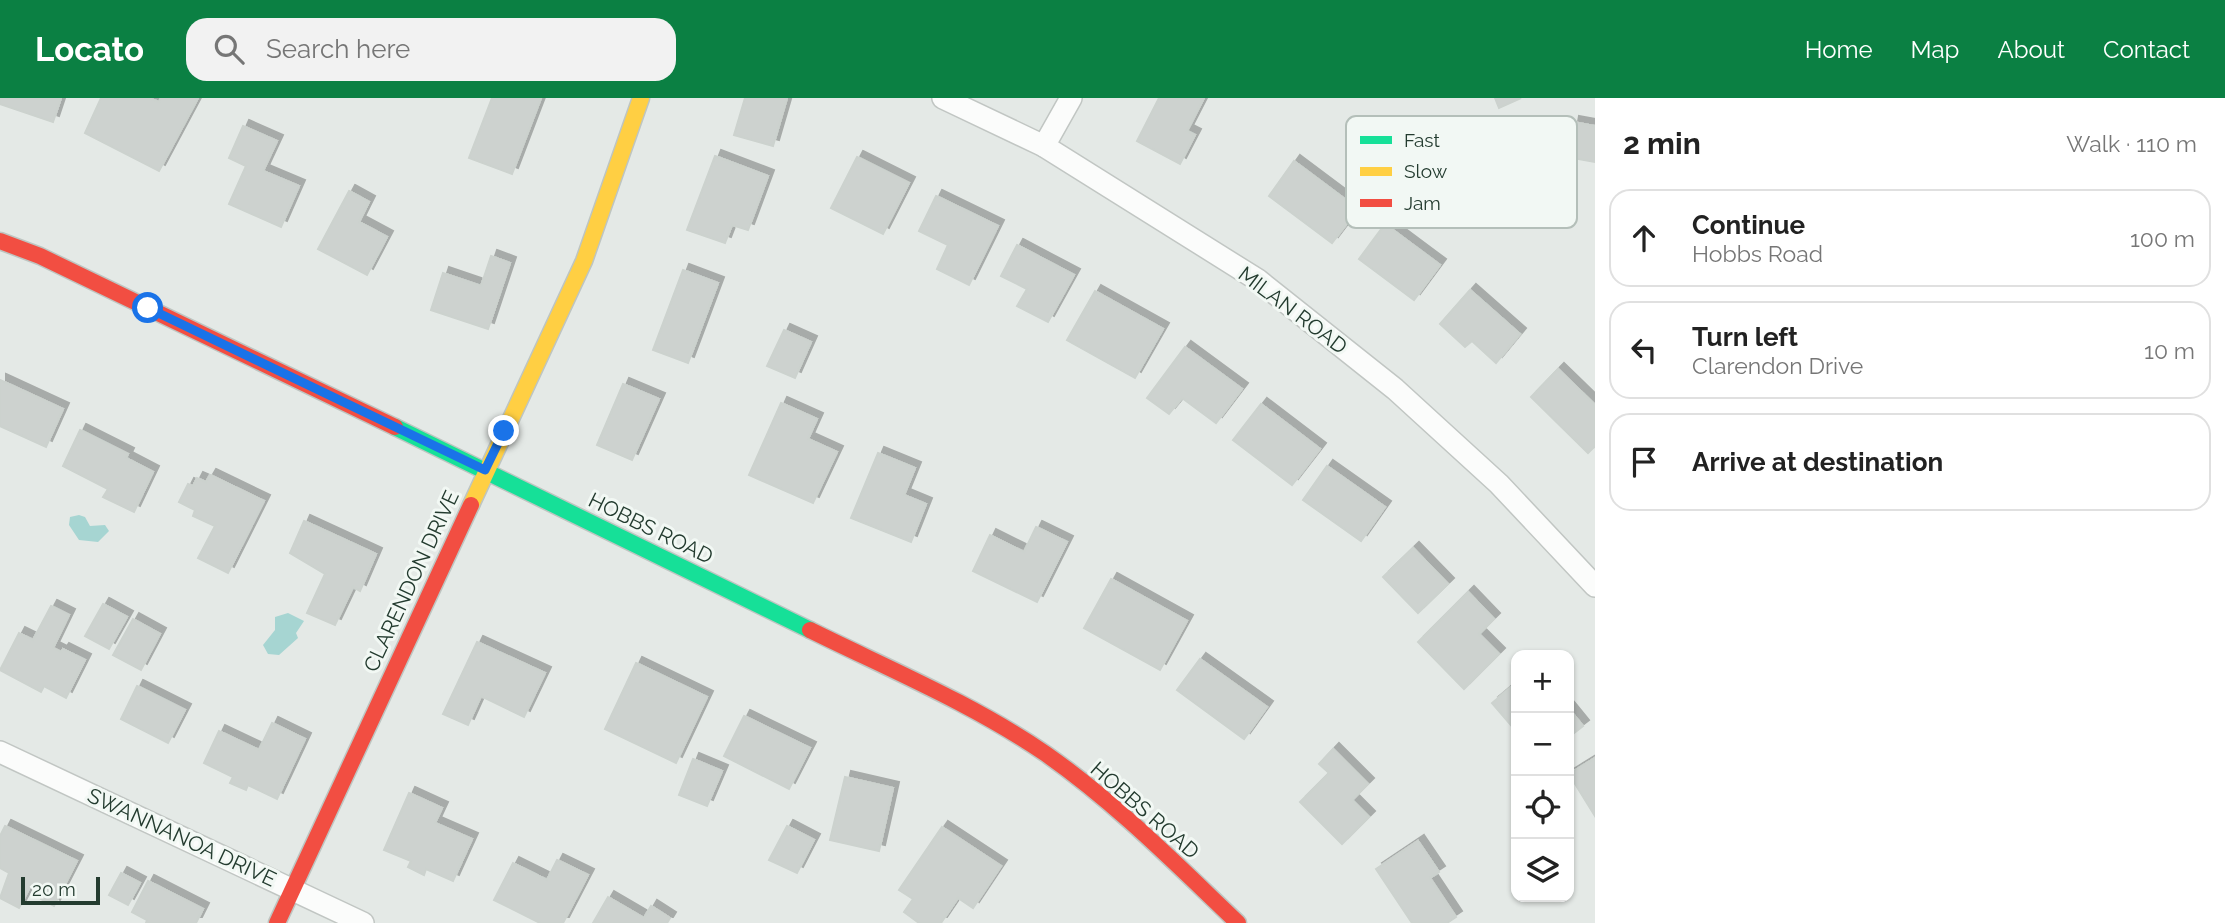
<!DOCTYPE html>
<meta charset="utf-8">
<style>
:root{--surface:#fff;--page:#f2f2f2;--text:#222;--muted:#767676;--line:#e0e0e0;--accent:#0b8043}
body{margin:0;font-family:Raleway,sans-serif;background:var(--page);color:var(--text)}
.controls{position:absolute;right:21px;bottom:21px;display:grid;overflow:hidden;border-radius:14px;box-shadow:0 2px 5px #0004}
.controls button{width:63px;height:63px;display:grid;place-items:center;padding:0;border:0;border-bottom:2px solid var(--line);background:var(--surface);color:var(--text);font:35px sans-serif}
.scale{position:absolute;left:21px;bottom:18px;width:79px;box-sizing:border-box;padding-left:7px;border:4px solid #233b2f;border-top:0;font-size:19px;line-height:24px;white-space:nowrap;color:#233b2f;-webkit-text-stroke:5px #f2f8f4;paint-order:stroke}
.stop{position:absolute;width:21px;height:21px;margin:-16px;border:5px solid #1a73e8;border-radius:50%;background:#fff}
.stop.end{background:#1a73e8;border-color:#fff;box-shadow:0 2px 7px #0008}
.list{margin:0;padding:0;list-style:none}
h2{display:flex;justify-content:space-between;align-items:center;height:91px;margin:0;padding:0 28px;font-size:30px}
h2 small{font-size:23px;font-weight:400;color:var(--muted)}
.list li{display:grid;grid-template-columns:46px 1fr auto;gap:21px;align-items:center;box-sizing:border-box;height:98px;margin:0 14px 14px;padding:0 14px;border:2px solid var(--line);border-radius:21px}
.list b{display:block;font-size:26px;white-space:nowrap}
.list p{margin:0;font-size:23px;white-space:nowrap;color:var(--muted)}
.list em{font-size:23px;font-style:normal;color:var(--muted)}
.icon{flex:none;width:38px;height:38px;fill:none;stroke:currentColor;stroke-width:2;stroke-linecap:round;stroke-linejoin:round}
.map{position:relative;flex:none;width:1595px;height:825px;overflow:hidden}
header{display:flex;align-items:center;gap:42px;box-sizing:border-box;height:98px;padding:0 35px;background:var(--accent);color:#fff}
header strong{font-size:33px}
nav{display:flex;gap:38px;margin-inline-start:auto;font-size:24px}
.search{width:490px;height:63px;background:var(--page);display:flex;align-items:center;gap:18px;box-sizing:border-box;padding:0 24px;border-radius:21px;color:var(--muted);font-size:26px}
main{display:flex}
aside{flex:1;background:var(--surface)}
.map>svg:first-child{display:block}
</style>
<header>
<strong>Locato</strong>
<div class="search"><svg class="icon" aria-label="search" viewBox="0 0 24 24"><circle cx="10" cy="10" r="6"/><path d="M15 15l6 6"/></svg>Search here</div>
<nav><a>Home</a><a>Map</a><a>About</a><a>Contact</a></nav>
</header>
<main>
<div class="map">
<svg width="1595" height="825" viewBox="0 0 1595 825">
<defs>
<filter id="shadow"><feDropShadow dx="6" dy="-6" stdDeviation="0" flood-color="#0004"/></filter>
</defs>
<rect width="100%" height="100%" fill="#e4e9e6"/>
<g fill="#a6d5d2">
<polygon points="79,417 85,419 90,428 105,427 109,433 98,444 79,442 69,427 70,419"/>
<polygon points="288,515 304,523 296,535 298,540 279,557 268,556 263,547 275,532 275,519"/>
</g>
<g fill="#cdd2cf" stroke="#ccd2ce" stroke-width="2" filter="url(#shadow)">
<polygon points="0,0 61,0 53,24 0,6"/>
<polygon points="101,0 149,0 159,4 161,0 198,0 159,73 85,35"/>
<polygon points="492,0 541,0 512,76 469,60"/>
<polygon points="745,0 787,0 773,48 734,37"/>
<polygon points="1159,0 1204,0 1187,33 1195,37 1180,66 1137,43"/>
<polygon points="1495,0 1521,0 1499,10"/>
<polygon points="1573,24 1595,28 1595,64 1567,59"/>
<polygon points="243,28 277,43 263,73 299,88 281,129 229,106 246,68 229,60"/>
<polygon points="715,58 768,78 748,132 732,127 725,145 687,132"/>
<polygon points="857,59 909,85 883,136 831,110"/>
<polygon points="1294,63 1358,111 1332,145 1269,98"/>
<polygon points="349,93 369,104 359,124 387,139 367,177 318,151"/>
<polygon points="936,98 998,128 969,187 937,171 948,147 919,133"/>
<polygon points="1385,126 1440,167 1414,202 1359,161"/>
<polygon points="1017,147 1074,177 1048,224 1017,208 1027,191 1001,178"/>
<polygon points="491,158 510,165 488,231 431,212 443,175 481,188"/>
<polygon points="683,172 718,185 688,265 653,252"/>
<polygon points="1470,192 1520,236 1496,265 1472,243 1465,249 1440,226"/>
<polygon points="1095,193 1163,231 1135,280 1067,242"/>
<polygon points="784,232 811,244 795,280 767,268"/>
<polygon points="1185,249 1242,291 1216,325 1182,300 1169,316 1147,300"/>
<polygon points="1558,271 1595,307 1595,348 1588,355 1531,299"/>
<polygon points="0,282 63,311 46,349 0,328"/>
<polygon points="623,286 659,301 632,362 597,347"/>
<polygon points="781,305 817,321 808,341 837,354 813,405 749,377"/>
<polygon points="1261,306 1320,351 1292,387 1233,342"/>
<polygon points="80,332 128,356 126,360 153,374 134,414 103,399 108,391 63,368"/>
<polygon points="878,355 915,370 904,397 926,406 911,444 851,420"/>
<polygon points="1327,368 1385,409 1361,443 1303,402"/>
<polygon points="210,377 264,403 228,475 198,460 215,428 193,418 195,412 179,404 188,386 193,388 197,380 206,384"/>
<polygon points="304,423 376,456 360,493 353,489 335,527 307,515 325,476 290,455"/>
<polygon points="1036,429 1067,444 1037,504 973,473 990,437 1024,454"/>
<polygon points="1413,450 1448,486 1418,515 1383,479"/>
<polygon points="1111,481 1187,523 1160,572 1084,530"/>
<polygon points="1468,494 1494,521 1479,536 1499,556 1464,591 1418,544"/>
<polygon points="103,506 127,519 109,551 85,538"/>
<polygon points="51,508 69,517 53,550 61,554 63,551 85,562 66,600 44,588 41,594 0,572 19,535 33,542"/>
<polygon points="133,521 160,536 141,572 113,557"/>
<polygon points="477,544 545,575 524,619 481,598 468,627 443,616"/>
<polygon points="1200,561 1267,609 1244,641 1177,592"/>
<polygon points="636,565 707,599 676,665 605,631"/>
<polygon points="1516,585 1516,633 1492,605"/>
<polygon points="137,588 185,612 168,645 121,621"/>
<polygon points="1569,611 1583,628 1569,639"/>
<polygon points="744,618 810,650 789,691 724,658"/>
<polygon points="272,625 305,641 277,701 248,687 246,692 230,685 233,679 204,665 219,633 259,652"/>
<polygon points="1333,651 1368,686 1352,702 1369,719 1342,746 1300,704 1329,675 1319,666"/>
<polygon points="1595,660 1595,718 1569,676"/>
<polygon points="693,661 722,673 707,708 679,697"/>
<polygon points="845,679 893,690 879,753 830,742"/>
<polygon points="409,695 442,710 435,725 472,741 453,783 426,771 424,777 408,769 411,763 384,752"/>
<polygon points="5,728 77,763 54,808 41,801 44,794 31,787 19,810 0,800 9,775 0,770 0,738"/>
<polygon points="787,728 814,742 797,775 769,762"/>
<polygon points="942,729 1001,768 973,810 958,800 941,825 919,825 904,814 913,801 899,792"/>
<polygon points="1418,743 1439,774 1430,780 1456,819 1447,825 1412,825 1376,771"/>
<polygon points="557,762 588,777 563,825 540,825 494,802 513,765 547,782"/>
<polygon points="121,775 140,785 128,807 109,797"/>
<polygon points="148,783 203,811 196,825 146,825 147,822 132,814"/>
<polygon points="608,799 644,820 651,808 670,820 667,825 593,825"/>
</g>
<g fill="none" stroke-linecap="round" stroke-linejoin="round">
<g stroke="#c1c6c3" stroke-width="24">
<g id="street">
<polyline points="943,0 1044,48 1258,182 1395,291 1499,386 1595,488"/>
<polyline points="1044,48 1071,0"/>
<polyline points="0,654 363,825"/>
</g>
</g>
<g stroke="#bec5c1" stroke-width="19">
<polyline id="fast" points="395,329 810,532"/>
</g>
<g stroke="#bec5c1" stroke-width="19">
<polyline id="slow" points="471,407 584,163 641,0"/>
</g>
<g stroke="#bec5c1" stroke-width="19">
<g id="jam">
<polyline points="0,143 40,158 395,329"/>
<path d="M810,532c79,39 163,74 236,124 70,49 130,110 192,169"/>
<polyline points="277,825 471,407"/>
</g>
</g>
<use href="#street" stroke="#fbfcfb" stroke-width="21"/>
<use href="#fast" stroke="#16e098" stroke-width="16"/>
<use href="#slow" stroke="#ffcf43" stroke-width="16"/>
<use href="#jam" stroke="#f24e42" stroke-width="16"/>
</g>
<g fill="none" stroke-linecap="round" stroke-linejoin="round">
<polyline stroke="#1a73e8" stroke-width="9" points="148,210 485,372 504,333"/>
</g>
<g text-anchor="middle" dominant-baseline="central" stroke-width="6" stroke-linejoin="round" paint-order="stroke">
<g font-size="21" fill="#233b2f" stroke="#f2f8f4">
<text transform="translate(1293 212) rotate(37)">MILAN ROAD</text>
<text transform="translate(651 430) rotate(26)">HOBBS ROAD</text>
<text transform="translate(411 483) rotate(-65)">CLARENDON DRIVE</text>
<text transform="translate(1145 712) rotate(41)">HOBBS ROAD</text>
<text transform="translate(182 739) rotate(25)">SWANNANOA DRIVE</text>
</g>
</g>
<rect x="1346" y="18" width="231" height="112" rx="10" fill="#f2f8f4" stroke="#b4bfb9" stroke-width="2"/>
<rect x="1360" y="38" width="32" height="8" fill="#16e098"/>
<rect x="1360" y="69" width="32" height="9" fill="#ffcf43"/>
<rect x="1360" y="101" width="32" height="8" fill="#f24e42"/>
<g font-size="19" fill="#233b2f">
<text x="1404" y="49">Fast</text>
<text x="1404" y="80">Slow</text>
<text x="1404" y="112">Jam</text>
</g>
</svg>
<div class="controls">
<button>+</button>
<button>−</button>
<button><svg class="icon" aria-label="locate" viewBox="0 0 24 24"><circle cx="12" cy="12" r="6"/><path d="M12 2v4M12 18v4M2 12h4M18 12h4"/></svg></button>
<button><svg class="icon" aria-label="layers" viewBox="0 0 24 24"><path d="M12 4l9 5-9 5-9-5zM3 14l9 5 9-5"/></svg></button>
</div>
<div class="scale">20 m</div>
<div class="stop" style="left:148px;top:210px"></div>
<div class="stop end" style="left:504px;top:333px"></div>
</div>
<aside>
<h2>2 min<small>Walk · 110 m</small></h2>
<ul class="list">
<li><svg class="icon" aria-label="ahead" viewBox="0 0 24 24"><path d="M12 20V5M6 11l6-6 6 6"/></svg><div><b>Continue</b><p>Hobbs Road</p></div><em>100 m</em></li>
<li><svg class="icon" aria-label="left" viewBox="0 0 24 24"><path d="M17 20v-9H6M10 6l-5 5 5 5"/></svg><div><b>Turn left</b><p>Clarendon Drive</p></div><em>10 m</em></li>
<li><svg class="icon" aria-label="arrive" viewBox="0 0 24 24"><path d="M6 21V4h12l-3 4 3 4H6"/></svg><div><b>Arrive at destination</b></div></li>
</ul>
</aside>
</main>
